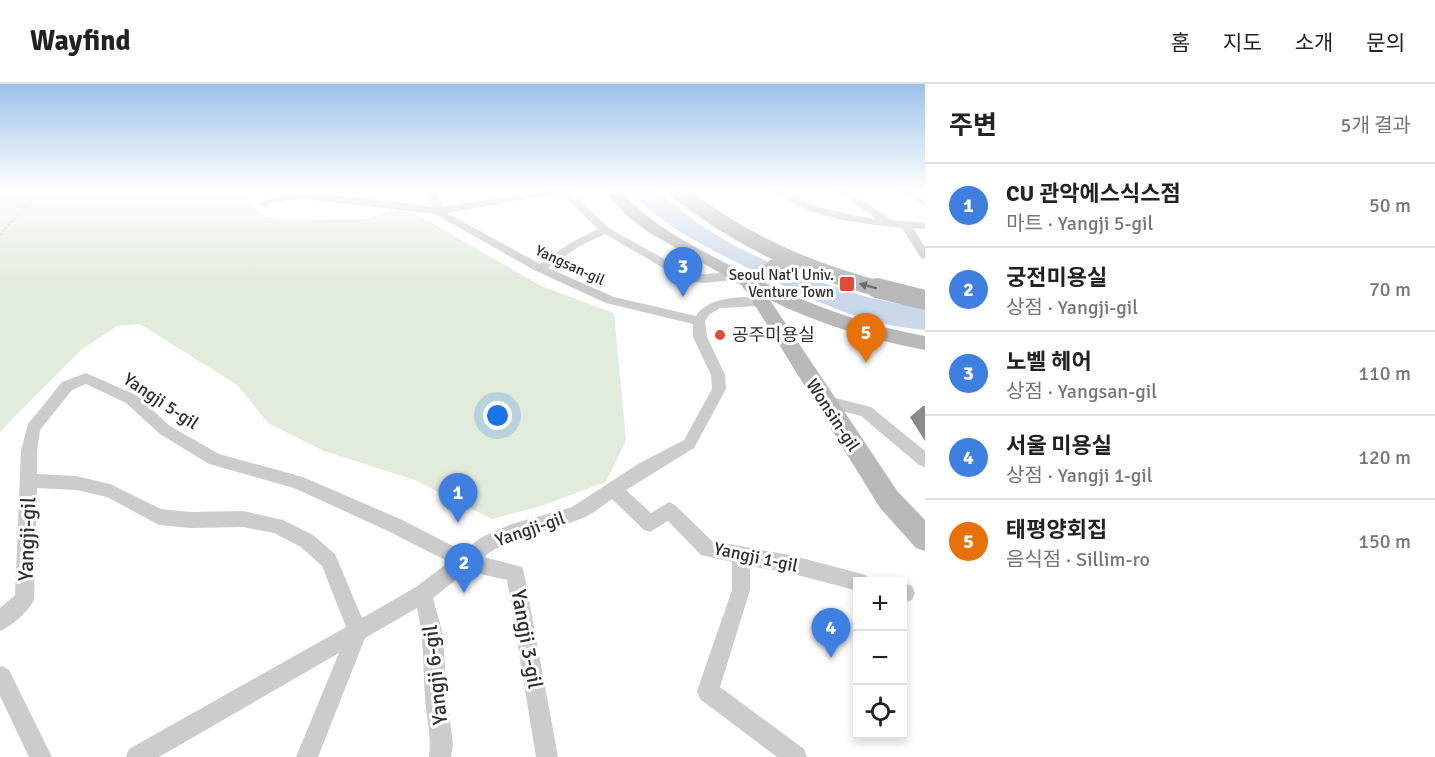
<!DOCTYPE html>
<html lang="ko">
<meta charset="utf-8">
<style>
:root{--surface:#fff;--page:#f6f6f6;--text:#222;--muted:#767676;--line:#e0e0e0;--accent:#e04c37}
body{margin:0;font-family:Signika,"Noto Sans KR",sans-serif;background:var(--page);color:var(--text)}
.controls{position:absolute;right:18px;bottom:18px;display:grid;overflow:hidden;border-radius:0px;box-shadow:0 3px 9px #0003}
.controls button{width:54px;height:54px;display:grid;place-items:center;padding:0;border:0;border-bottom:2px solid var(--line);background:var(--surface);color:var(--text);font:30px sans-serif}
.you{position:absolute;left:498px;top:332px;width:21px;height:21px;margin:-15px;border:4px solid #fff;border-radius:50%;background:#1a73e8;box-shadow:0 0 0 9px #1a73e833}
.badge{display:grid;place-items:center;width:39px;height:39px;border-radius:50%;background:var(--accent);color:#fff;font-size:20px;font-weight:700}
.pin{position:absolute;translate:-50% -50px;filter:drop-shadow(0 2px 3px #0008)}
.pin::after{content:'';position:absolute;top:32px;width:21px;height:18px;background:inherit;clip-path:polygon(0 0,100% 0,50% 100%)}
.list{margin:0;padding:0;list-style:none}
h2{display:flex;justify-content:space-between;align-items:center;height:78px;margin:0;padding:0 24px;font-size:26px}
h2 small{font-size:20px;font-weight:400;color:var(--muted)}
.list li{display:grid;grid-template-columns:39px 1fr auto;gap:18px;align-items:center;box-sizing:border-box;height:84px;padding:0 24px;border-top:2px solid var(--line)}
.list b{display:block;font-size:22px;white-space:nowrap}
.list p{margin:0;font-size:20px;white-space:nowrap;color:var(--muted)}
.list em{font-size:20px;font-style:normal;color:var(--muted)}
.icon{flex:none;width:33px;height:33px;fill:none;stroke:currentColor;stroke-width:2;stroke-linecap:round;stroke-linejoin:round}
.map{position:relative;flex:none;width:925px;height:673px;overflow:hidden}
header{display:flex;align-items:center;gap:36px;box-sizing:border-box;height:84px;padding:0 30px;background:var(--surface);border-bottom:2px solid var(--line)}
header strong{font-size:28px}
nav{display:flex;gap:33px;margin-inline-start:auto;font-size:21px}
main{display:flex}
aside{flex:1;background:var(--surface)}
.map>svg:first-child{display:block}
</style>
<header>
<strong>Wayfind</strong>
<nav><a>홈</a><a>지도</a><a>소개</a><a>문의</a></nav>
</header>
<main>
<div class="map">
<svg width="925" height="673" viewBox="0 0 925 673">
<rect width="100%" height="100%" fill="#fff"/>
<polygon fill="#e2ecdd" points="0,106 243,106 262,132 283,136 364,135 391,127 413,128 541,202 614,229 626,356 606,398 541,422 492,435 415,396 324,367 268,339 237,301 140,240 117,242 82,265 0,348"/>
<path fill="#cad8eb" d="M630,106h26l42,34 37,22 52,25 83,27 55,11v21c-65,-5 -120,-33 -177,-62 -42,-21 -87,-42 -118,-78z"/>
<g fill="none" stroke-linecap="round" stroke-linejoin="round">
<polyline stroke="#ccc" stroke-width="2" stroke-dasharray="2 2" stroke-linecap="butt" points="0,117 31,115 0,151"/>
<g fill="#ccc" fill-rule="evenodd">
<path d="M426,106h10l7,17 106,-17h20l40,38 82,46c13,2 42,-5 50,2l-6,4 -32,3 -19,-3 -79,-46 -27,13 -30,21 66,29 82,19c11,-19 48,-21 68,-17v6l-4,1 -40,2 -10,6 -5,7 2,16 18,38 1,14 -32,59 -68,42 25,23 18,-11 6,3 37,36 78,14 76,20 2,7h-10v9l-68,-18 -40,-7v24l-30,97 84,62 3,8h-30l-77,-58 -3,-8 35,-101v-28l-31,-7 -33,-34 -18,11 -6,-2 -32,-31c-10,7 -20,16 -32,20 -32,14 -68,15 -96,38l38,10 2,6 34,184h-22l-29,-177 -40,-9 -34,27 10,37 4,64 6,45 -2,13h-22c3,-20 -3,-40 -4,-60 -2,-31 -1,-59 -8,-89l-52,30 -47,119h-22l43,-104 -180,104h-33l3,-8 217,-122 -24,-61 -21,-19 -27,-14 -31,-6 -53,1 -31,-3 -52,-28 -31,-7 -39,-2 -3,112c-6,12 -22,26 -34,31v-23l15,-13 6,-144 7,-27 34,-42 24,-9 50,22 34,31 49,28 84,23 97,42 63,32 19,-14 30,-13 60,-17 66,-43 46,-24 28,-51 -1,-14 -18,-38v-13l-87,-21 -70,-32 -101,-57 -122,-14h-24l-17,3 -9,4 -5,-3c21,-22 142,0 175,3zM561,109l37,36 -28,14 -30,21 -93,-51zM86,300l40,19 34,31 49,30 85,24 94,43 61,31 -33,25 -54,31 -27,-64 -22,-19 -30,-15 -40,-9 -53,1 -29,-3 -51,-25 -34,-8 -39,-2v-23l3,-21 32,-40z"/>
<path d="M774,106c15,-1 26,10 40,15 20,7 41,11 62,14l-40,-29h11l45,30 33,3v6l-12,-1 12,19v12l-4,-1 -19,-30c-38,-4 -100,-10 -128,-38z"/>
<polygon points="900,106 911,106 925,115 925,122"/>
<polygon points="824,311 871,323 925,367 925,383 919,381 861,332 819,321 817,317 819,313"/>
<polygon points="902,499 912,502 915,509 912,516 902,519"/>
<polygon points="2,582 9,586 52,673 29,673 0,612 0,583"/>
</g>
<path fill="#b9b9b9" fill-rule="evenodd" d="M604,106h15c27,30 61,49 97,68 67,36 134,65 209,78v14c-54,-10 -106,-26 -155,-50l128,192 27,28v31l-9,-3 -36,-40 -137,-222 -93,-53 -24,-18z"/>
<g stroke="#b9b9b9" stroke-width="16">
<path d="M676,106c65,51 128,79 207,100"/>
<polyline points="750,200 786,175"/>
</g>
<polyline stroke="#b9b9b9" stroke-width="20" points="877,204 925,216"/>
</g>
<polygon fill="#8a8a8a" points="923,322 925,322 925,357 910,333"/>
<defs><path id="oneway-solid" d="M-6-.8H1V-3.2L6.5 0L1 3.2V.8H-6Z" transform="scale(1.5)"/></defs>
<use fill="#6d6d6d" href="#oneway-solid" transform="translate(868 202) rotate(-165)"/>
<linearGradient id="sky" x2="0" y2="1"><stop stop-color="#9cc2e9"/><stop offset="0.53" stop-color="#fff"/><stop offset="1" stop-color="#fff" stop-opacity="0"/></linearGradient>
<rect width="925" height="200" fill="url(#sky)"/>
<g fill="#e04c37" stroke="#fff" stroke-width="2">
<rect x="839" y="192" width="16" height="16" rx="3"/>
<circle cx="720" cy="251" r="6"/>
</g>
<g text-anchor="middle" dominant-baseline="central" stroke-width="6" stroke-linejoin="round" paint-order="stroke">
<g font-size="15" fill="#2f2f2f" stroke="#fff">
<text transform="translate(570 181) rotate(25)">Yangsan-gil</text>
</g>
<g font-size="15" fill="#2f2f2f" stroke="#fff" text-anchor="end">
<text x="834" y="191">Seoul Nat'l Univ.<tspan x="834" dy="17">Venture Town</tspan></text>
</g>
<g font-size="18" fill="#2f2f2f" stroke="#fff" text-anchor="start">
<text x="732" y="251">공주미용실</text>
</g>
<g font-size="18" fill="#2f2f2f" stroke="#fff">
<text transform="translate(161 317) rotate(34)">Yangji 5-gil</text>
<text transform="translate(833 331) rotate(57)">Wonsin-gil</text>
<text transform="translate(530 445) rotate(-19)">Yangji-gil</text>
<text transform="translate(756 473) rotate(12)">Yangji 1-gil</text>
</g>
<g font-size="21" fill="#2f2f2f" stroke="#fff">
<text transform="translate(27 455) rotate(-88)">Yangji-gil</text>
<text transform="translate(527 555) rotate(80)">Yangji 3-gil</text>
<text transform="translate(435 591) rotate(-96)">Yangji 6-gil</text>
</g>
</g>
</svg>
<div class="controls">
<button>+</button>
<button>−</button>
<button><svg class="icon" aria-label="locate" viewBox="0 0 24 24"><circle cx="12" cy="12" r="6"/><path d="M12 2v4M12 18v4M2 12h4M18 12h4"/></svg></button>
</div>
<div class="you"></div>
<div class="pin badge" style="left:458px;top:439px;background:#3f7fe0">1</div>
<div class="pin badge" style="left:464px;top:509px;background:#3f7fe0">2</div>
<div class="pin badge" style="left:683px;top:213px;background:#3f7fe0">3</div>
<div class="pin badge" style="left:831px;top:574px;background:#3f7fe0">4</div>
<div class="pin badge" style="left:866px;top:279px;background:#e8710a">5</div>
</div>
<aside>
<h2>주변<small>5개 결과</small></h2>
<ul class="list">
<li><span class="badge" style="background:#3f7fe0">1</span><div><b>CU 관악에스식스점</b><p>마트 · Yangji 5-gil</p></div><em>50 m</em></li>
<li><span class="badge" style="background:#3f7fe0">2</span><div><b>궁전미용실</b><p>상점 · Yangji-gil</p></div><em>70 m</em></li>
<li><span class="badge" style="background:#3f7fe0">3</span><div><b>노벨 헤어</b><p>상점 · Yangsan-gil</p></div><em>110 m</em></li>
<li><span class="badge" style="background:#3f7fe0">4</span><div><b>서울 미용실</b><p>상점 · Yangji 1-gil</p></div><em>120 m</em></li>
<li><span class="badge" style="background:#e8710a">5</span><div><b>태평양회집</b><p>음식점 · Sillim-ro</p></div><em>150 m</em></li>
</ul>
</aside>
</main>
